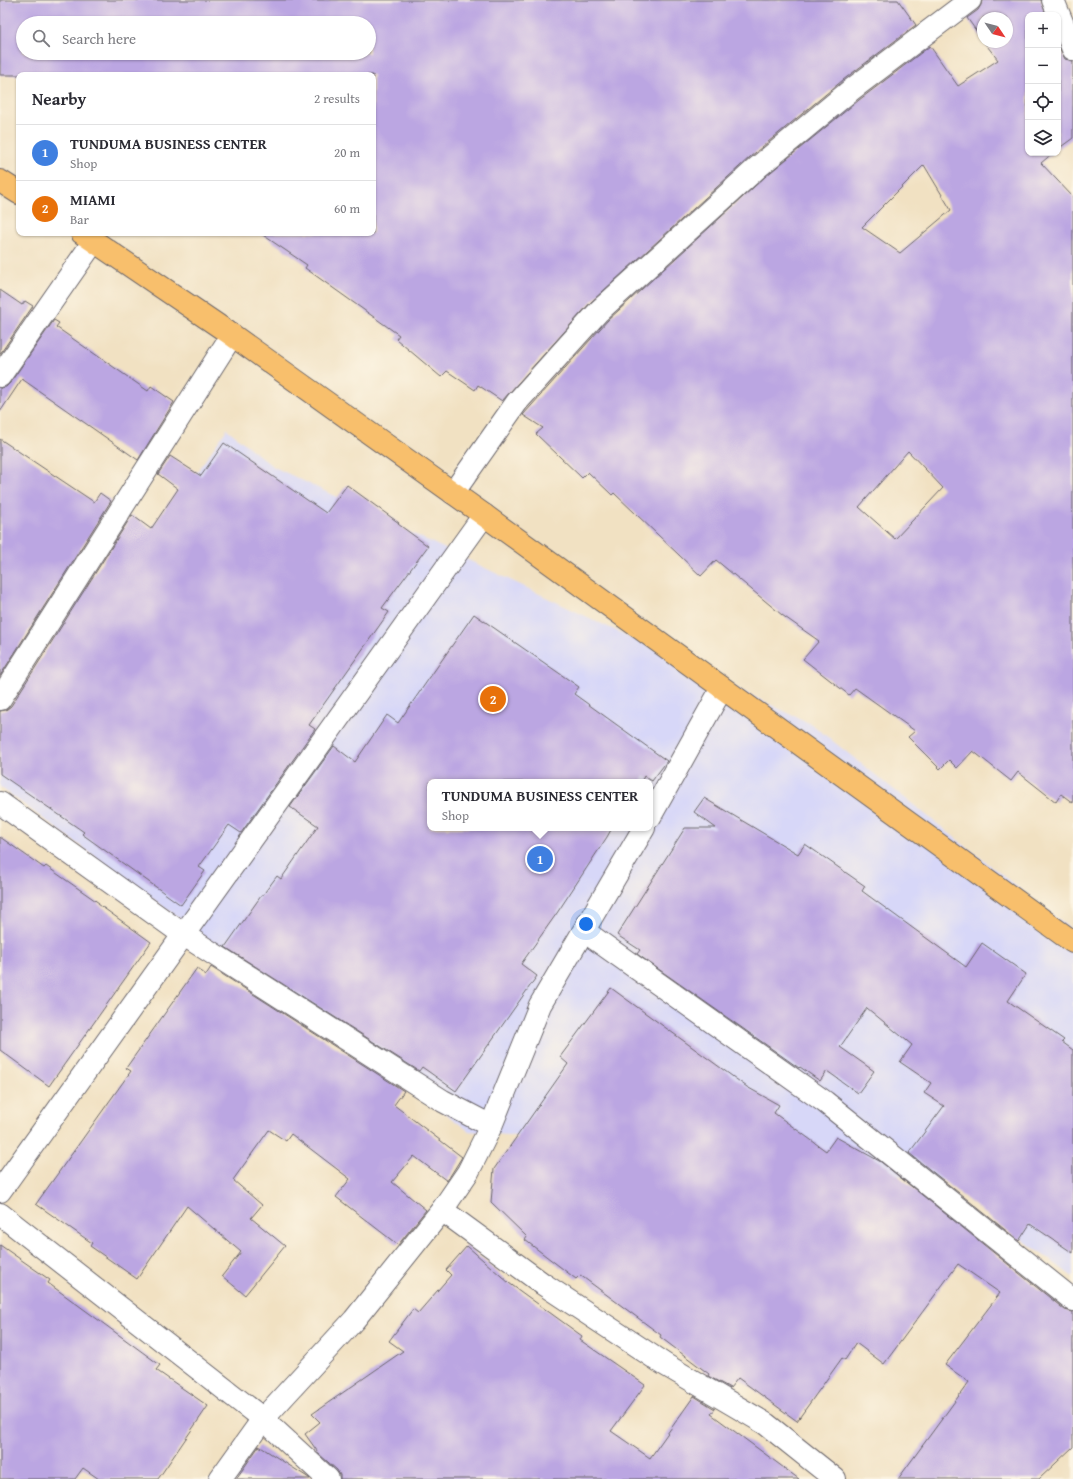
<!DOCTYPE html>
<meta charset="utf-8">
<style>
:root{--surface:#fff;--page:#f7f7f7;--text:#2b2b33;--muted:#7c7c81;--line:#e1e1e2;--accent:#b5179e}
body{margin:0;font-family:"Gentium Book Plus",serif;background:var(--page);color:var(--text)}
.controls{position:absolute;right:12px;top:12px;display:grid;overflow:hidden;border-radius:8px;box-shadow:0 1px 3px #0004}
.controls button{width:36px;height:36px;display:grid;place-items:center;padding:0;border:0;border-bottom:1px solid var(--line);background:var(--surface);color:var(--text);font:20px sans-serif}
.compass{position:absolute;left:977px;top:12px;width:36px;height:36px;border-radius:50%;background:var(--surface);box-shadow:0 1px 3px #0004;rotate:125deg}
.you{position:absolute;left:586px;top:924px;width:14px;height:14px;margin:-10px;border:3px solid #fff;border-radius:50%;background:#1a73e8;box-shadow:0 0 0 6px #1a73e833}
.badge{display:grid;place-items:center;width:26px;height:26px;border-radius:50%;background:var(--accent);color:#fff;font-size:13px;font-weight:700}
.pin{position:absolute;translate:-50% -50%;border:2px solid #fff;box-shadow:0 1px 4px #0006}
.popup{position:absolute;left:427px;top:779px;width:226px;height:52px;box-sizing:border-box;display:grid;place-content:center;border-radius:8px;background:var(--surface);filter:drop-shadow(0 1px 3px #0005);font-size:13px;white-space:nowrap;color:var(--muted)}
.popup b{font-size:15px;color:var(--text)}
.popup::after{content:'';position:absolute;left:50%;top:100%;margin-left:-8px;border:8px solid transparent;border-top-color:var(--surface)}
.list{margin:0;padding:0;list-style:none}
h2{display:flex;justify-content:space-between;align-items:center;height:52px;margin:0;padding:0 16px;font-size:17px}
h2 small{font-size:13px;font-weight:400;color:var(--muted)}
.list li{display:grid;grid-template-columns:26px 1fr auto;gap:12px;align-items:center;box-sizing:border-box;height:56px;padding:0 16px;border-top:1px solid var(--line)}
.list b{display:block;font-size:15px;white-space:nowrap}
.list p{margin:0;font-size:13px;white-space:nowrap;color:var(--muted)}
.list em{font-size:13px;font-style:normal;color:var(--muted)}
.icon{flex:none;width:22px;height:22px;fill:none;stroke:currentColor;stroke-width:2;stroke-linecap:round;stroke-linejoin:round}
.map{position:relative;flex:none;width:1073px;height:1479px;overflow:hidden}
.search{position:absolute;background:var(--surface);box-shadow:0 1px 3px #0004;left:16px;top:16px;width:360px;height:44px;display:flex;align-items:center;gap:10px;box-sizing:border-box;padding:0 14px;border-radius:22px;color:var(--muted);font-size:15px}
.panel{position:absolute;background:var(--surface);box-shadow:0 1px 3px #0004;left:16px;top:72px;width:360px;height:164px;border-radius:8px}
.map>svg:first-child{display:block}
</style>
<div class="map">
<svg width="1073" height="1479" viewBox="0 0 1073 1479">
<rect width="100%" height="100%" fill="#fcf5e5"/>
<filter id="ink" filterUnits="userSpaceOnUse"><feTurbulence type="fractalNoise" baseFrequency=".025" numOctaves="2"/><feDisplacementMap in="SourceGraphic" scale="8" xChannelSelector="R" yChannelSelector="G"/><feConvolveMatrix kernelMatrix="1 2 1 2 8 2 1 2 1" color-interpolation-filters="sRGB"/></filter>
<filter id="wash" filterUnits="userSpaceOnUse"><feTurbulence type="fractalNoise" baseFrequency=".012" numOctaves="4" result="noise"/><feDisplacementMap in="SourceGraphic" scale="16" xChannelSelector="R" yChannelSelector="G"/><feGaussianBlur stdDeviation="0.9" result="paint"/><feColorMatrix in="noise" values="0 0 0 0 0 0 0 0 0 0 0 0 0 0 0 0 0 1.4 0 .05"/><feComposite in="paint" operator="in"/></filter>
<g filter="url(#wash)">
<rect width="100%" height="100%" fill="#f1e1c2"/>
<path fill="#d7d7f8" fill-rule="evenodd" d="M227,429l45,37 539,258 262,207v346l-131,-97 -473,-49 -469,-344v-35zM430,782h220v46h-220z"/>
<g id="blocks">
<g fill="#bba6e2" fill-rule="evenodd">
<path d="M0,0h898l18,25 -73,55 -93,77 -159,145 -89,99 -24,-16 -3,5 -28,-19 -6,6 -45,-38 3,-4 -94,-67 2,-3 -47,-32h113v-158h-373zM23,23h346v30h-346z"/>
<path d="M982,0h59l5,15h-18v138h25l-12,10 32,34v606l-12,-9 -5,8 -38,-30 -7,9 -38,-30 -16,17 -8,-8 -9,9 -32,-32 7,-6 -60,-43 -6,7 -46,-36 16,-18 -37,-26 -66,-55 -15,16 -87,-83 -2,2 -24,-23 -6,6 -46,-44 7,-6 -20,-13 85,-95 158,-144 93,-76 71,-54 28,40 40,-26 -14,-18h23v-24h-24v22l-16,-22 11,-8 3,-5zM924,165l27,45 -51,43 -38,-26zM908,451l35,37 -48,51 -36,-32z"/>
<polygon points="1058,45 1065,59 1073,61 1073,138 1058,149"/>
<polygon points="0,290 22,305 25,301 33,306 0,354"/>
<polygon points="54,320 59,323 56,327 148,391 151,386 174,402 138,460 22,379 0,412 0,388 6,387 10,383"/>
<polygon points="0,439 94,502 100,493 111,501 0,676"/>
<polygon points="224,443 326,513 347,485 399,523 398,524 428,546 382,608 389,612 309,725 315,729 241,833 229,825 199,867 205,871 181,905 82,834 84,832 0,774 0,711 6,710 11,706 132,515 151,529 178,489 158,474 170,456 201,476"/>
<polygon points="474,614 579,687 574,694 667,761 652,781 644,776 641,782 430,782 430,828 612,828 607,837 557,913 521,964 537,976 456,1091 422,1067 419,1071 225,947 261,896 262,896 277,876 281,879 318,826 290,807 334,746 355,762 387,715 398,723"/>
<polygon points="704,798 798,854 805,844 865,886 862,891 966,967 982,943 1026,974 1008,1001 1064,1040 1062,1042 1073,1050 1073,1253 1030,1224 1019,1241 909,1153 944,1106 924,1093 931,1083 900,1062 912,1045 867,1008 840,1047 874,1071 858,1093 827,1071 820,1081 800,1067 799,1068 637,954 640,950 617,935 685,828 716,828 694,812"/>
<polygon points="0,837 44,868 46,866 99,903 98,904 151,942 49,1086 0,1050"/>
<polygon points="211,967 404,1091 394,1105 462,1157 447,1181 414,1156 392,1182 426,1210 398,1245 336,1197 350,1179 291,1134 286,1141 269,1130 233,1180 262,1205 251,1218 285,1246 245,1295 222,1276 241,1252 187,1206 137,1279 90,1246 92,1243 36,1204 131,1071 126,1068 197,968 206,975"/>
<polygon points="611,988 747,1087 779,1105 774,1113 826,1151 836,1137 881,1162 1065,1310 1073,1312 1073,1447 1039,1479 898,1479 969,1382 945,1365 1000,1293 958,1264 884,1364 856,1343 845,1360 842,1358 797,1421 738,1378 730,1388 708,1376 709,1374 660,1337 661,1335 580,1275 576,1279 525,1240 527,1237 491,1202 494,1169 568,1064 560,1057"/>
<polygon points="0,1245 50,1280 48,1283 160,1365 156,1370 208,1406 158,1479 99,1479 83,1468 75,1479 0,1479"/>
<polygon points="467,1246 509,1283 582,1336 580,1340 645,1385 611,1431 650,1458 694,1396 715,1409 711,1414 799,1479 340,1479 340,1475 337,1470 320,1455 305,1434 320,1422 312,1414 403,1351 389,1341 413,1309 418,1313 451,1275 446,1270"/>
<polygon points="259,1446 309,1478 310,1479 236,1479"/>
</g>
</g>
</g>
<g filter="url(#ink)">
<use href="#blocks" fill-opacity="0" stroke="#6a656a" stroke-width="1"/>
<g fill="none" stroke-linecap="round" stroke-linejoin="round">
<g stroke="#6a656a" stroke-width="24">
<g id="street">
<polyline points="1053,0 1073,49"/>
<polyline points="0,376 94,241"/>
<polyline points="453,493 517,402 599,311 758,167 851,90 970,0"/>
<polyline points="0,699 232,335"/>
<polyline points="0,803 184,935 443,1101 491,1126"/>
<polyline points="650,817 722,688"/>
<polyline points="584,931 825,1102 1073,1300"/>
<polyline points="0,1191 484,515"/>
<polyline points="442,1210 543,1284 664,1364 766,1424 835,1479"/>
<polyline points="0,1214 263,1419 328,1479"/>
<polyline points="220,1479 263,1419 354,1320 442,1210 468,1172 491,1126 540,1005 644,828"/>
</g>
</g>
<g stroke="#6a656a" stroke-width="24">
<g id="highway">
<polyline points="0,181 19,193"/>
<polyline points="82,233 232,335 484,515 1073,942"/>
</g>
</g>
<use href="#street" stroke="#fff" stroke-width="22"/>
<use href="#highway" stroke="#f8bf6c" stroke-width="22"/>
</g>
</g>
</svg>
<div class="controls">
<button>+</button>
<button>−</button>
<button><svg class="icon" aria-label="locate" viewBox="0 0 24 24"><circle cx="12" cy="12" r="6"/><path d="M12 2v4M12 18v4M2 12h4M18 12h4"/></svg></button>
<button><svg class="icon" aria-label="layers" viewBox="0 0 24 24"><path d="M12 4l9 5-9 5-9-5zM3 14l9 5 9-5"/></svg></button>
</div>
<svg class="compass" viewBox="-18 -18 36 36"><path d="M0-13l5 13h-10z" fill="#e53935"/><path d="M0 13l5-13h-10z" fill="#7c7c81"/></svg>
<div class="you"></div>
<div class="pin badge" style="left:540px;top:859px;background:#3f7fe0">1</div>
<div class="popup"><b>TUNDUMA BUSINESS CENTER</b>Shop</div>
<div class="pin badge" style="left:493px;top:699px;background:#e8710a">2</div>
<div class="search"><svg class="icon" aria-label="search" viewBox="0 0 24 24"><circle cx="10" cy="10" r="6"/><path d="M15 15l6 6"/></svg>Search here</div>
<section class="panel">
<h2>Nearby<small>2 results</small></h2>
<ul class="list">
<li><span class="badge" style="background:#3f7fe0">1</span><div><b>TUNDUMA BUSINESS CENTER</b><p>Shop</p></div><em>20 m</em></li>
<li><span class="badge" style="background:#e8710a">2</span><div><b>MIAMI</b><p>Bar</p></div><em>60 m</em></li>
</ul>
</section>
</div>
